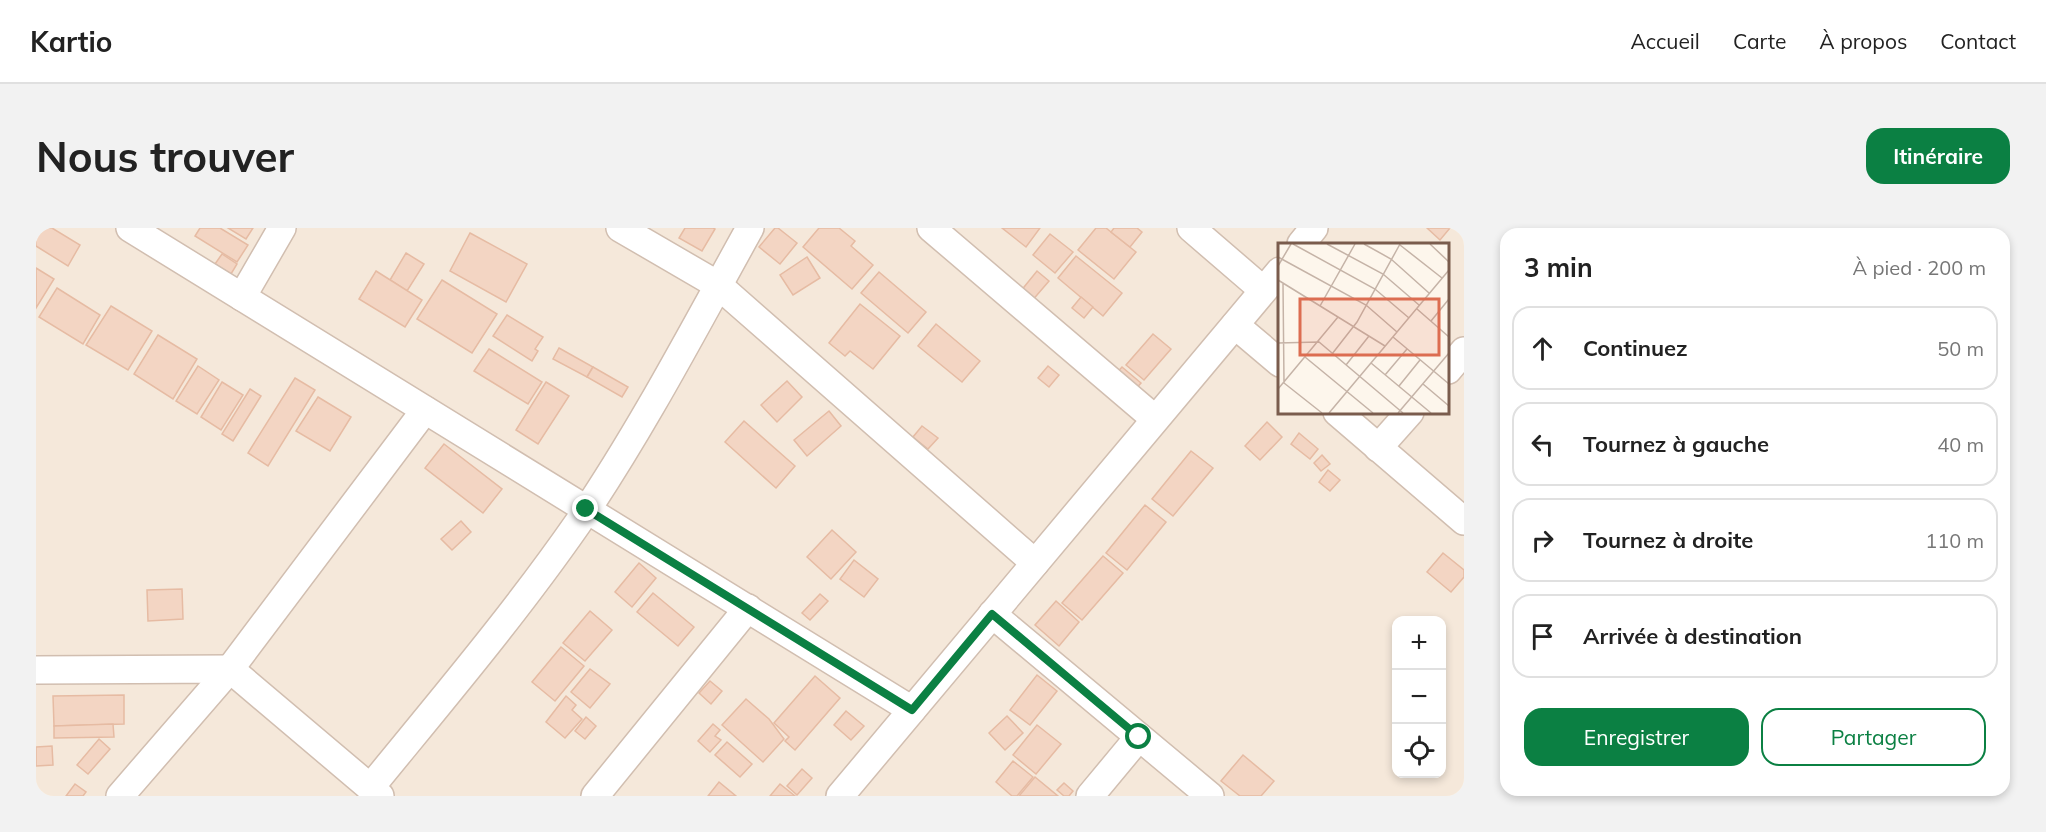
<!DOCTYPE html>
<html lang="fr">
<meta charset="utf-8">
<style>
:root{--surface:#fff;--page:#f2f2f2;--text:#222;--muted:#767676;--line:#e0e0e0;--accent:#0b8043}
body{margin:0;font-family:Mulish,sans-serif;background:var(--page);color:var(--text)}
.controls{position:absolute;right:18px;bottom:18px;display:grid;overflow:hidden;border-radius:12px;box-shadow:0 3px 9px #0003}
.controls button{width:54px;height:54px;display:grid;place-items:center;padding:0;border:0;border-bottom:2px solid var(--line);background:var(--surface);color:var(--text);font:30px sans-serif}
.stop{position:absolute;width:18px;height:18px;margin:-14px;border:4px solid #0b8043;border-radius:50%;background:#fff}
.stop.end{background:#0b8043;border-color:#fff;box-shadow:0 2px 6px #0008}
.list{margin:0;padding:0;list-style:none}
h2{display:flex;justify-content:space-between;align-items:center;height:78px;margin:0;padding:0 24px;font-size:26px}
h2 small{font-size:20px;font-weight:400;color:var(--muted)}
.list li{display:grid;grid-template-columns:39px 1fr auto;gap:18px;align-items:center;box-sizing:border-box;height:84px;margin:0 12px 12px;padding:0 12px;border:2px solid var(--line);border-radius:18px}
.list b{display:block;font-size:22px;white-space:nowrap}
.list em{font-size:20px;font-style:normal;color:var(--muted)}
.actions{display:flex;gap:12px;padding:18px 24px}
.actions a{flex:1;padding:14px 0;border:2px solid var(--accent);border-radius:18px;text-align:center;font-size:21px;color:var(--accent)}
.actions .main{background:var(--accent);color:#fff}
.icon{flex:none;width:33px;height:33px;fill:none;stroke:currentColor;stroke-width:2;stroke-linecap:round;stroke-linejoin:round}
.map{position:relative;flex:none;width:1428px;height:568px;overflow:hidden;border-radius:18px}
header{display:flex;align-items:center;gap:36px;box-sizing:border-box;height:84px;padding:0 30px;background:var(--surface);border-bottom:2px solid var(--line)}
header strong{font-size:28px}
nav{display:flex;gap:33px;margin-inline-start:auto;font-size:21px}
.intro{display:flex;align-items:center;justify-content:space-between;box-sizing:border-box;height:144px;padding:0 36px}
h1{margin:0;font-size:42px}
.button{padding:15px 27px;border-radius:18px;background:var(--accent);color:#fff;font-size:21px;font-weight:700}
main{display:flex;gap:36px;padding:0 36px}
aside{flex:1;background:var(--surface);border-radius:18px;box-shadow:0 3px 9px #0003}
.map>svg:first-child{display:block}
</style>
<header>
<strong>Kartio</strong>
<nav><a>Accueil</a><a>Carte</a><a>À propos</a><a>Contact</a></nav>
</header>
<div class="intro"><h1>Nous trouver</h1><a class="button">Itinéraire</a></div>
<main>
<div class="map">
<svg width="1428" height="568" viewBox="0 0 1428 568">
<rect width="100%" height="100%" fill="#fdf6ec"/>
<path fill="#f5e8da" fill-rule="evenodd" d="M0,0h1428v568h-1428zM1244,16h168v168h-168zM1360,392h46v154h-46z"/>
<g fill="#f3d5c3" stroke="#e6bba3" stroke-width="1.5">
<polygon points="0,0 16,0 44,17 32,38 0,18"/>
<polygon points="164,0 184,0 212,17 201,34 159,8"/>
<polygon points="192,0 217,0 210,11"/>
<polygon points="649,0 677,0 679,1 666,23 643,10"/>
<polygon points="739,0 742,0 761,15 744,36 723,19"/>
<polygon points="783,0 803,0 819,13 815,18 837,37 816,61 767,19"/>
<polygon points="966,0 1004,0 990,19"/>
<polygon points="1060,0 1070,0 1100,24 1078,51 1042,22"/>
<polygon points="1078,0 1101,0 1106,4 1094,19 1075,4"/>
<polygon points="1391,0 1414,0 1404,12"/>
<polygon points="434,5 491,36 470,74 414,43"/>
<polygon points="1014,6 1037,24 1019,45 997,27"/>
<polygon points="370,25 388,36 371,63 354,52"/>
<polygon points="186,26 201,36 195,46 179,36"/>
<polygon points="1040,28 1086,65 1067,88 1022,50"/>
<polygon points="771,29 784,50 757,67 744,47"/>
<polygon points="0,40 18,51 0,80"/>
<polygon points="340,43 386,72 369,99 323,71"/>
<polygon points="1001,43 1013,53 995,74 984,64"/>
<polygon points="843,44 890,84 872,105 825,65"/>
<polygon points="406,52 461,86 436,125 381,91"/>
<polygon points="21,60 64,87 47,116 3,89"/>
<polygon points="1045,69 1057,79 1048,90 1036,80"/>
<polygon points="824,76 864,108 837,141 814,123 809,128 793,115"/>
<polygon points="75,78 116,103 92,142 50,117"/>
<polygon points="471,87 507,109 499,121 502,123 496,133 457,108"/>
<polygon points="900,96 944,133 926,154 882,118"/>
<polygon points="1117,106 1135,121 1108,152 1090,137"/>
<polygon points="122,107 161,131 137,171 98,146"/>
<polygon points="523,120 557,139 551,149 517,131"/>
<polygon points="453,121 506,154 492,176 438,143"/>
<polygon points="162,138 183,152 161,186 140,173"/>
<polygon points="1012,138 1023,147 1013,159 1002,150"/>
<polygon points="557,139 592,159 586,169 551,149"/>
<polygon points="1086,139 1105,155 1097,164 1078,148"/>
<polygon points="259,150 279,162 232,238 212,225"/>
<polygon points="751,153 766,169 741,194 725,177"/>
<polygon points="186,154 207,167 185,202 165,189"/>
<polygon points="510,154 533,168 502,216 480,202"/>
<polygon points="214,161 225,168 197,213 186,206"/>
<polygon points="282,169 315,189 294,223 260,203"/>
<polygon points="793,183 805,198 771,228 758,212"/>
<polygon points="708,193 759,238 740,260 689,214"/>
<polygon points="1231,194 1246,209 1224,232 1209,218"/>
<polygon points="886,198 902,210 892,221 877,209"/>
<polygon points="1263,205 1282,221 1274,231 1255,216"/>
<polygon points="408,216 466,261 447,285 389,240"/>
<polygon points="1155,223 1177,240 1137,288 1116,271"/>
<polygon points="1286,227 1294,236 1285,243 1278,235"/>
<polygon points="1292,242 1304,252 1294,263 1283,254"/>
<polygon points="1109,277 1130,294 1091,342 1070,325"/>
<polygon points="425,293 435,304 416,322 405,311"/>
<polygon points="796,302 820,324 795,351 771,329"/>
<polygon points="1407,325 1428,342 1428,349 1415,364 1391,344"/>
<polygon points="1067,328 1087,345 1046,392 1026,375"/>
<polygon points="818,332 842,351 828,369 804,351"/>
<polygon points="603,335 620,350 596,379 579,364"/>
<polygon points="146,361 147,391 112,393 111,362"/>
<polygon points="617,365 658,399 642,418 601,384"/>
<polygon points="784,366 792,373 774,392 766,385"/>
<polygon points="1020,373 1043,394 1023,418 999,397"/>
<polygon points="554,383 576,402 549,433 527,415"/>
<polygon points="525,419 548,438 519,473 496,454"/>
<polygon points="554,441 574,456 554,480 535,464"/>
<polygon points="1001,447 1021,463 994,497 974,482"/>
<polygon points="779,448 804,470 759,522 749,513 753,509 738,495"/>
<polygon points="674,453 686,463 675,476 663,465"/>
<polygon points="88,467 88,496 18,498 17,468"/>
<polygon points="530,468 540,477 536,482 546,491 529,510 510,494"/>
<polygon points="710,471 733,491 748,511 727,534 686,497"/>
<polygon points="810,483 828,498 815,512 798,497"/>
<polygon points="971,488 987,505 969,522 953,505"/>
<polygon points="550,489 560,498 549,511 539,503"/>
<polygon points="77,496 78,509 18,510 18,498"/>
<polygon points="677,496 684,502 679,508 685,512 674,524 662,513"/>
<polygon points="1001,497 1025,516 1000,546 977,527"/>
<polygon points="63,511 74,521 52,546 41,537"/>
<polygon points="691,514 716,536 704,549 679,527"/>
<polygon points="16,518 17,537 0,538 0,519"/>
<polygon points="1207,527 1238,553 1225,568 1204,568 1185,553"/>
<polygon points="977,533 997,549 981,568 976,568 960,554"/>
<polygon points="766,541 776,550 761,567 751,558"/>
<polygon points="999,549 1022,568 983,568"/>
<polygon points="683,554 700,568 672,568"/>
<polygon points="1028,555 1037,563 1033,568 1028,568 1021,562"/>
<polygon points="39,556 50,564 47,568 30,568"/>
<polygon points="744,556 759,568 734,568"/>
</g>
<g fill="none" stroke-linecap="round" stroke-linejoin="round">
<g stroke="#d1beb0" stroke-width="30">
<g id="minor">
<polyline points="94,0 876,482"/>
<polyline points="584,0 682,57 999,335"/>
<polyline points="895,0 1119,191"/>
<polyline points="1155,0 1227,62"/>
<polyline points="1265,16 1278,0"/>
<polyline points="206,69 246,0"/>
<polyline points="1199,97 1244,135"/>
<polyline points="1412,142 1428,123"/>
<polyline points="1301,184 1428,293"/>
<polyline points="1342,220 1374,184"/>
<polyline points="956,386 1174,568"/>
<polyline points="0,442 194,441 344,568"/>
<path d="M334,560c71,-87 144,-173 208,-265 64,-94 117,-196 172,-295"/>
<polyline points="84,568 194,441 389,182"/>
<polyline points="559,568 712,380"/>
<polyline points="804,568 1244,43"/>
<polyline points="1054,568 1103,509"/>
</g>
</g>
<use href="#minor" stroke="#fff" stroke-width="27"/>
</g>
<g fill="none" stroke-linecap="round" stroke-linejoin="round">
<polyline stroke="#0b8043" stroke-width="8" points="550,281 876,482 956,386 1103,509"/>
</g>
<g transform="translate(1242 15)">
<rect width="171" height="171" fill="#fdf6ec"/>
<path fill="none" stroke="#c5b3a7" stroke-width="1.5" d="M15,1l82,45 34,29M49,1l56,30 36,31M86,1l27,15 38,34M152,1l19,18M122,2l42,33M0,14l88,48 31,27M0,23l13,-22M0,37l107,66M5,41l1,99 38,30M42,63l35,-62M139,66l32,28M153,78l18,-22M115,94l56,47M0,100l41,-1 84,71M54,111l25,-32 43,-78M27,114l68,56M93,120l60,50M68,122l23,-29M107,132l22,-26M145,141l26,22M121,143l21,-26M0,146l60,-72M51,170l120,-143M120,170l51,-60"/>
<path fill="#dc6d51" fill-opacity="0.15" stroke="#dc6d51" stroke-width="3" d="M22,56h139v56h-139z"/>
<rect width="171" height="171" fill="none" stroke="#7a5c4d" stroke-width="3"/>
</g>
</svg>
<div class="controls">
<button>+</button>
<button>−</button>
<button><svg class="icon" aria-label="locate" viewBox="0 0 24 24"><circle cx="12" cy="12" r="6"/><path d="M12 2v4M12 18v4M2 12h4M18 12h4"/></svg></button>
</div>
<div class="stop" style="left:1103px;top:509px"></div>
<div class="stop end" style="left:550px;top:281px"></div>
</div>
<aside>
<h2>3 min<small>À pied · 200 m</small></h2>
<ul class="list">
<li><svg class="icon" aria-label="ahead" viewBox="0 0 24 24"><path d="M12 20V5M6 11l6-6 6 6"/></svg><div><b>Continuez</b></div><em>50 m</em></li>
<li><svg class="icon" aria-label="left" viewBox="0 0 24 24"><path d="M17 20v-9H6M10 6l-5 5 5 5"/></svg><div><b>Tournez à gauche</b></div><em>40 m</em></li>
<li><svg class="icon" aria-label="right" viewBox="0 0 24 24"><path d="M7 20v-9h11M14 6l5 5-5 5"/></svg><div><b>Tournez à droite</b></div><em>110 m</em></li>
<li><svg class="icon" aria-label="arrive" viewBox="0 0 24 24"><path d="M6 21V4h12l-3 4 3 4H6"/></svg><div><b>Arrivée à destination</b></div></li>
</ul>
<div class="actions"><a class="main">Enregistrer</a><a>Partager</a></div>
</aside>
</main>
